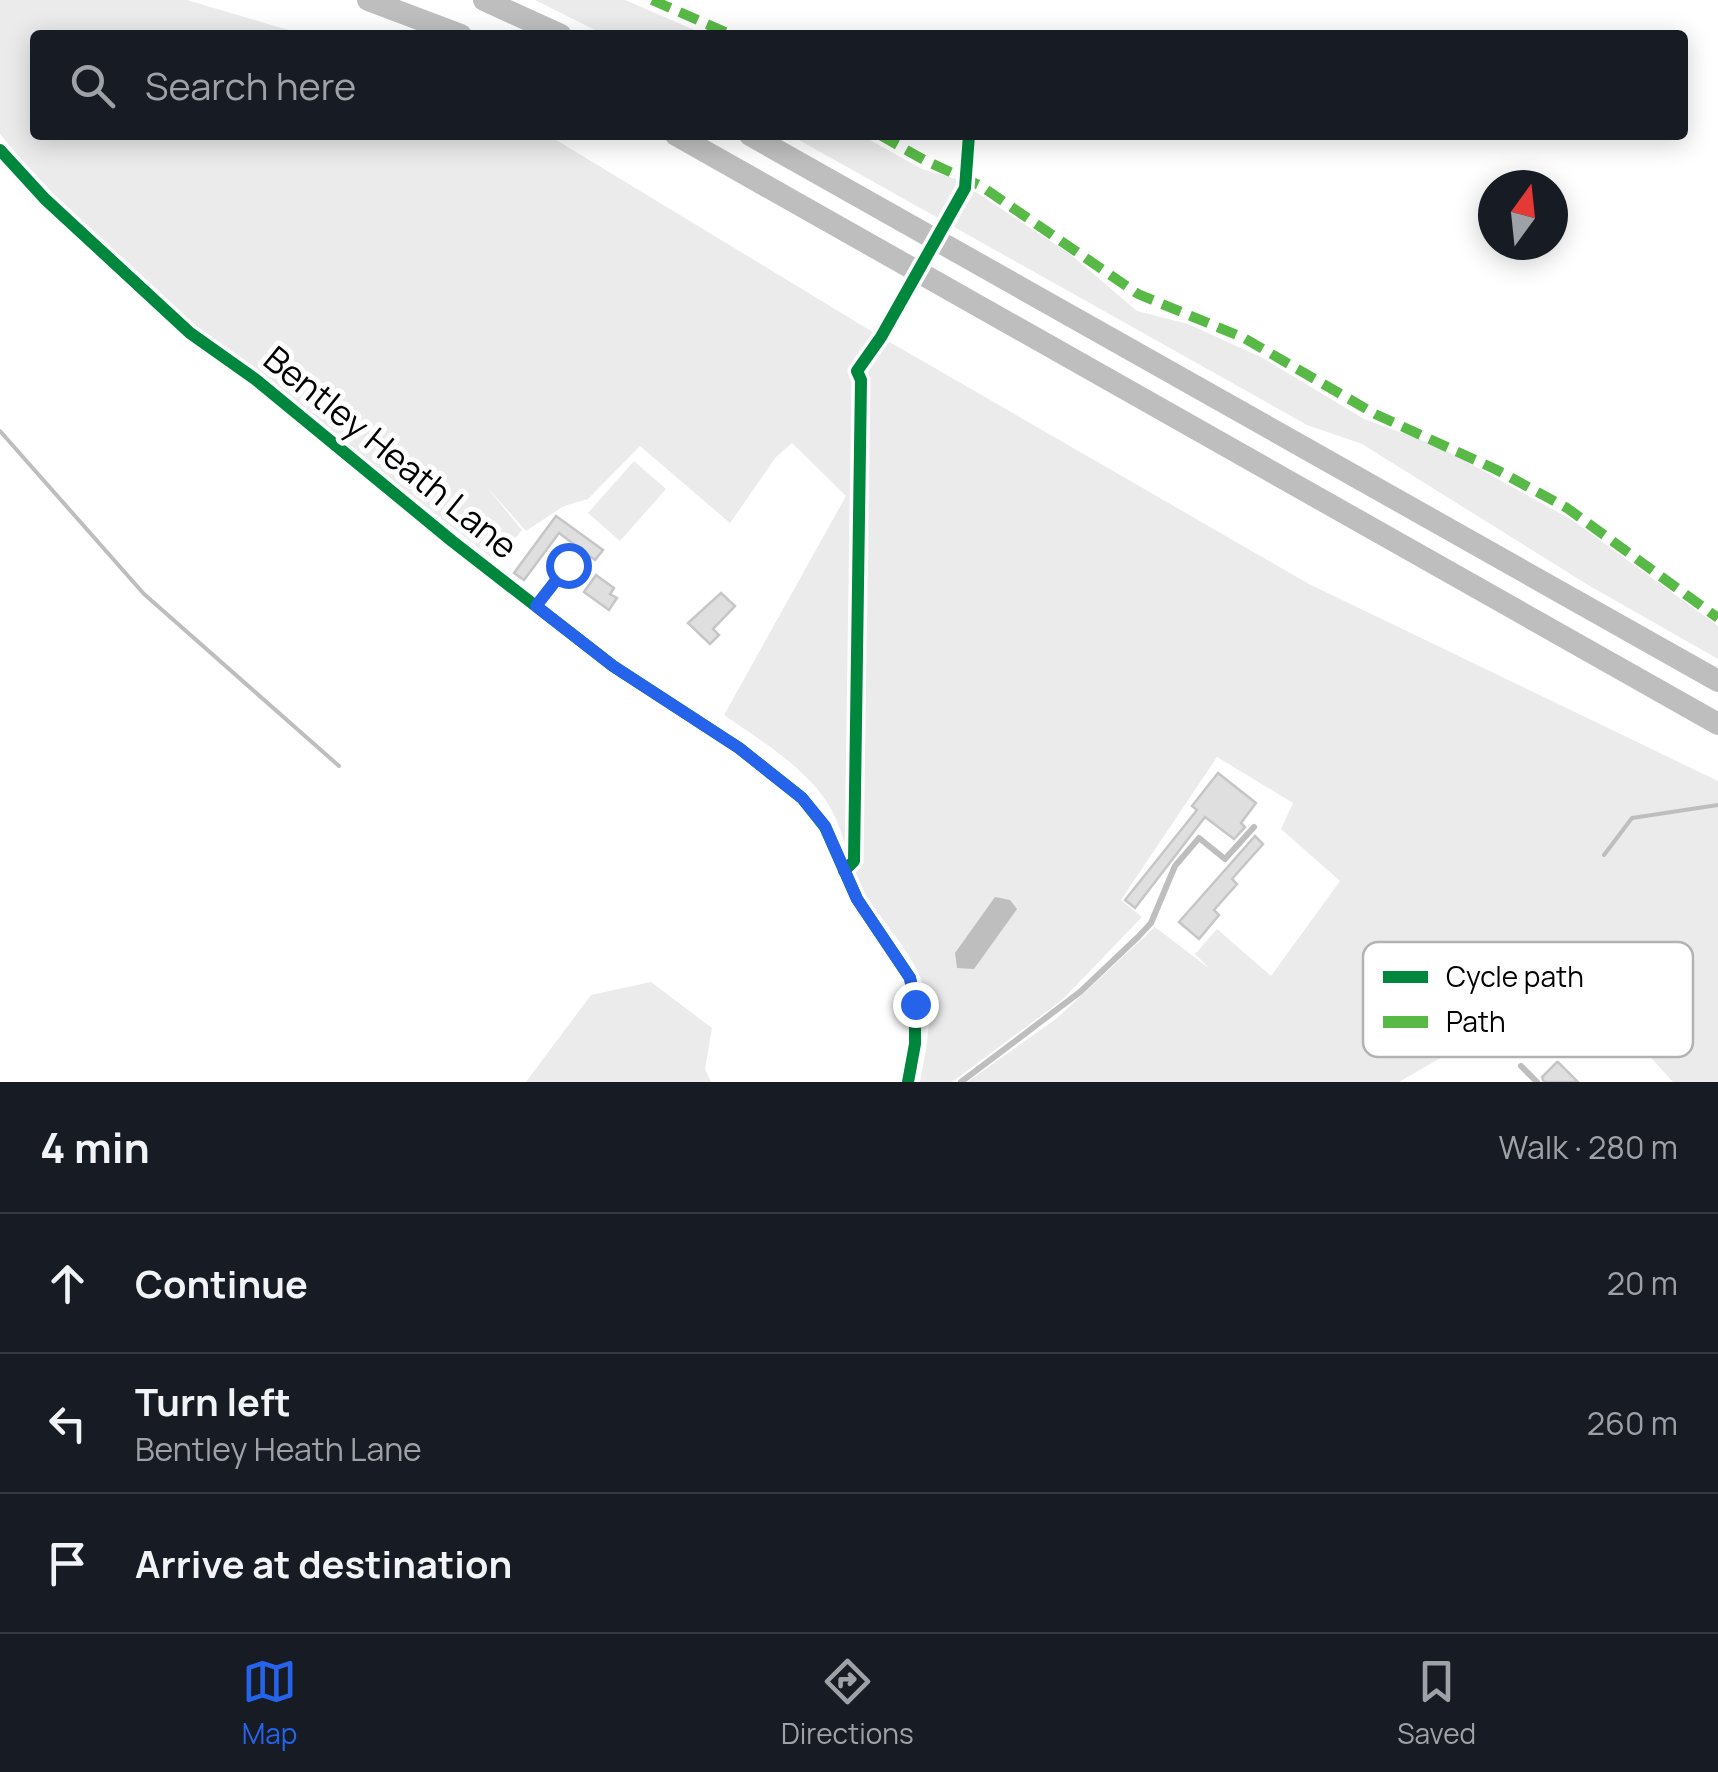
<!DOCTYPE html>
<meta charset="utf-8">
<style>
:root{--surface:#171b24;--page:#20242c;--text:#f1f3f6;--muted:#9ea1a6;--line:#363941;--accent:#2563eb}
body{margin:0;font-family:Manrope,sans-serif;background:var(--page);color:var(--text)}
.compass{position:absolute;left:1478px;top:170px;width:90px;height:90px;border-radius:50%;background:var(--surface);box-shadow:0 5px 25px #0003;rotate:15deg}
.stop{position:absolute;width:30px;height:30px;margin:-22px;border:8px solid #2563eb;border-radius:50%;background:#fff}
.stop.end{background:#2563eb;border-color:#fff;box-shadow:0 2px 10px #0008}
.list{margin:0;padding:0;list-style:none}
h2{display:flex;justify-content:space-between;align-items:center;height:130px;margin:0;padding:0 40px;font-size:42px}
h2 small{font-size:32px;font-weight:400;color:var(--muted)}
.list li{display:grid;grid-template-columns:65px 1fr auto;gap:30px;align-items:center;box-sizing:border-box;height:140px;padding:0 40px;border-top:2px solid var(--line)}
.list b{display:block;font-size:38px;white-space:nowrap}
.list p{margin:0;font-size:32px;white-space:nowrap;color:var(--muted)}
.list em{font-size:32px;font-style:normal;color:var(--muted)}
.icon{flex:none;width:55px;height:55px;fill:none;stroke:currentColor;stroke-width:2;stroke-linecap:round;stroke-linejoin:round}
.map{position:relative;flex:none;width:1718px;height:1082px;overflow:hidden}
.search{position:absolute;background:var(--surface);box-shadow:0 5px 25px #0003;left:30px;right:30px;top:30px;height:110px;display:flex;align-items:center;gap:25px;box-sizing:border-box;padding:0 35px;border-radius:10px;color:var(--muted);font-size:38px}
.sheet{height:550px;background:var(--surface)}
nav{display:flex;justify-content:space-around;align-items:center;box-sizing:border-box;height:140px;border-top:2px solid var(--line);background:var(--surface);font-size:28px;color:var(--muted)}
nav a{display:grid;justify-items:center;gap:5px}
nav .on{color:var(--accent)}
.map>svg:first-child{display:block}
</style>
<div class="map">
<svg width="1718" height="1082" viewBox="0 0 1718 1082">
<rect width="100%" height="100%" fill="#fff"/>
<g fill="#ebebeb">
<path d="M0,0h187l118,35h-270v100h513l333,202 428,247 409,197v301h-45l-94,-104 -180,104h-432l89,-63 99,-92 55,42 -15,-15 22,-25 54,47 69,-95 -59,-52 12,-26 -76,-46 -96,143 21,17 -80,83 -110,82h-32c5,-28 14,-64 5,-92 -11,-37 -42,-66 -61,-98 -13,-22 -18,-49 -28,-73 -20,-46 -72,-76 -112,-104l122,-219 -54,-53 -16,14 -46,66 -90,-77 -52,53 -24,7 -38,25 -40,-45 36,44 -26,31 -164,-127 -44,-39 -90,-64 -86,-76 -73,-73 -39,-48z"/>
<polygon points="535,0 625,0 706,35 605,35"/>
<polygon points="790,135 861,135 922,169 956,179 1070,254 1137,311 1188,324 1263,358 1364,419 1438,446 1572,520 1718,626 1718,659 1588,585 1362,444 1307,425"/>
<polygon points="634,461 666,489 620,541 588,513"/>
<polygon points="651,982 712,1028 705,1069 711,1082 526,1082 591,995"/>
</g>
<polygon fill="#bebebe" points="995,897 1010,900 1017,909 974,969 957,968 955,953"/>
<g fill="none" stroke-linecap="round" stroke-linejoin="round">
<g stroke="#bebebe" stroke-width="4">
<polyline points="0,431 144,594 339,766"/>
<polyline points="1604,855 1632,818 1718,805"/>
</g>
</g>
<g fill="#dfdfdf" stroke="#c6c6c6" stroke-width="2.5">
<polygon points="556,516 603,550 595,560 559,533 524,580 514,573"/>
<polygon points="596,575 614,588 610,594 617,598 609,610 584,592"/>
<polygon points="721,593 735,606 713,629 719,635 710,644 688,623"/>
<polygon points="1218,773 1256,803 1241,823 1245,827 1234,839 1205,817 1135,908 1125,900 1197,810 1192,806"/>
<polygon points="1255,836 1263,844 1232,879 1237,884 1214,910 1219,915 1199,939 1179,922"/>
<polygon points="1557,1062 1558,1062 1578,1082 1544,1082 1542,1077"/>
</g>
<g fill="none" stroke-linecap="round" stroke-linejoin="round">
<g stroke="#bebebe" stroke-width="6">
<polyline points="536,606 567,565"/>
<polyline points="1521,1066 1537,1082"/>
<polyline points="961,1082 1080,992 1138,937 1151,923 1175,866 1199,838 1225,859 1254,827"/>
</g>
<polyline stroke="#bebebe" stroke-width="12" points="0,150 45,199 190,333 255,379 452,541 613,666 739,748 802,798 825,827 857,899 910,978 915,1004 915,1044 908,1082"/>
<g stroke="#bebebe" stroke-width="22">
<polyline points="368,0 461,35"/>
<polyline points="484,0 561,35"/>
<polyline points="676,135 1718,724"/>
<polyline points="750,135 1718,681"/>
</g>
<g stroke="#58b947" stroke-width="10" stroke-dasharray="20 10" stroke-linecap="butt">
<polyline points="652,0 732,35"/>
<polyline points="880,135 924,160 981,186 1138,294 1244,338 1375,414 1497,470 1567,508 1718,618"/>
</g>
<g stroke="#fff" stroke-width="19">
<g id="cycleway">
<polyline points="0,150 45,199 190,333 255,379 452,541 613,666 739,748 802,798 825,827 857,899 910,978 915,1004 915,1044 908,1082"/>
<polyline points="844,871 854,861 861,380 857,371 881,337 965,188 969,135"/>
</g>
</g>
<use href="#cycleway" stroke="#00873e" stroke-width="12"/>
</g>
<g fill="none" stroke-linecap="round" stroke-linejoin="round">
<polyline stroke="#2563eb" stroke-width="12" points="568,565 536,606 613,666 739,748 802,798 825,826 857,899 910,978 915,1004"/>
</g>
<g text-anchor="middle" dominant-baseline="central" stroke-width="10" stroke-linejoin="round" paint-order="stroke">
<g font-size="35" fill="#000" stroke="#fff">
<text transform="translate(391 452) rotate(39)">Bentley Heath Lane</text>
</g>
</g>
<rect x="1363" y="942" width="330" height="115" rx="15" fill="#fff" stroke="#b2b2b2" stroke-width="2.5"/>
<rect x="1383" y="971" width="45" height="12" fill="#00873e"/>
<rect x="1383" y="1016" width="45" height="12" fill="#58b947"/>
<g font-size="28" fill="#000">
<text x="1446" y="987">Cycle path</text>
<text x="1446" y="1032">Path</text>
</g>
</svg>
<svg class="compass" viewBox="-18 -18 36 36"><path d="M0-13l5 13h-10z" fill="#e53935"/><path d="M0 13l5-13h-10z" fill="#9ea1a6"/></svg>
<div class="stop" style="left:568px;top:565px"></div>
<div class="stop end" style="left:915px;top:1004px"></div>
<div class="search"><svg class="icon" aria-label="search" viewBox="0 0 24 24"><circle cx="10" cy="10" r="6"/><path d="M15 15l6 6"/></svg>Search here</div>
</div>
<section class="sheet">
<h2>4 min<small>Walk · 280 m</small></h2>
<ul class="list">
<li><svg class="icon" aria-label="ahead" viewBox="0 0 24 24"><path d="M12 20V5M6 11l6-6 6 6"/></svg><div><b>Continue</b></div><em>20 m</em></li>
<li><svg class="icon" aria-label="left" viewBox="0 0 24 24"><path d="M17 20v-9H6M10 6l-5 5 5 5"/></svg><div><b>Turn left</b><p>Bentley Heath Lane</p></div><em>260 m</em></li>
<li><svg class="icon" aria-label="arrive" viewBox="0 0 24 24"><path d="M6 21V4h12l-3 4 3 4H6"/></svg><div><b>Arrive at destination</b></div></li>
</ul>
</section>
<nav>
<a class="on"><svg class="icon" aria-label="map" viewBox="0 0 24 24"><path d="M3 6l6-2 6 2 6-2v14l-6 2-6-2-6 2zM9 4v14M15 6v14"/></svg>Map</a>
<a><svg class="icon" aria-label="directions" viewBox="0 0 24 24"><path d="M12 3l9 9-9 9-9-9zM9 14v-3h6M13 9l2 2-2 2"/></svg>Directions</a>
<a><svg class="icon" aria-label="saved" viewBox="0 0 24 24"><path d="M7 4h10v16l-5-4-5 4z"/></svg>Saved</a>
</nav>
